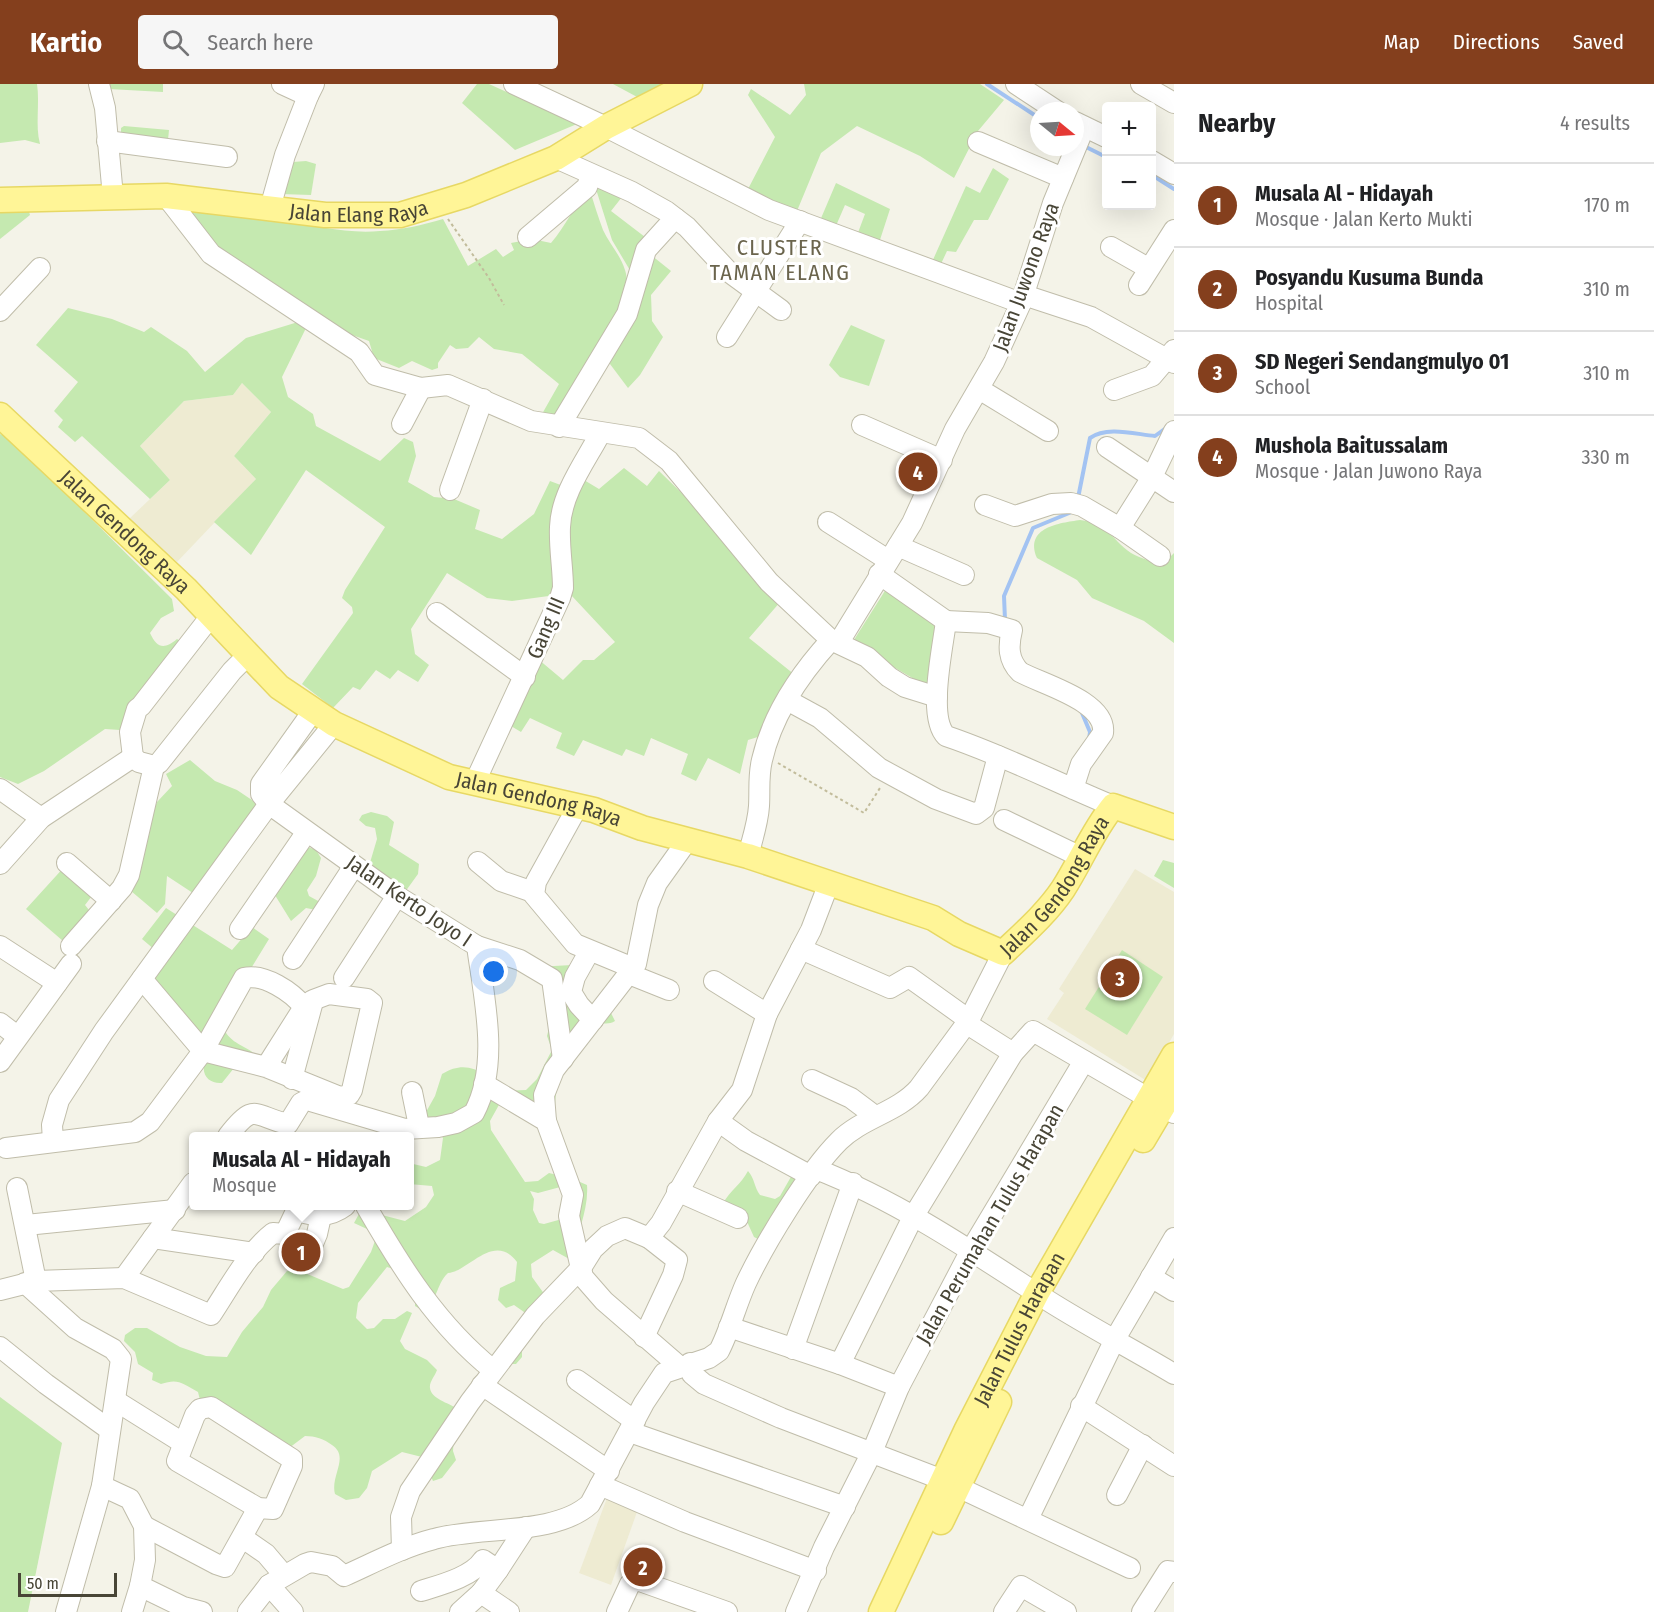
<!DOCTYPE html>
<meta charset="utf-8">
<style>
:root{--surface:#fff;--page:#f6f6f6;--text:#202124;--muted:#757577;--line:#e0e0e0;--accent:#843f1d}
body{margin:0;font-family:"Fira Sans Condensed",sans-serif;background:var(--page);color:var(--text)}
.controls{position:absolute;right:18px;top:18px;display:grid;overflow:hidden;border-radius:6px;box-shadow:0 6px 24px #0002}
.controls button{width:54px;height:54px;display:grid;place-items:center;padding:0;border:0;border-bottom:2px solid var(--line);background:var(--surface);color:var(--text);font:30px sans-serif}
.compass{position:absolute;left:1030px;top:18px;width:54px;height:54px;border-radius:50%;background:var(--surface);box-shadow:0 6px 24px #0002;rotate:108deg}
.scale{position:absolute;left:18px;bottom:15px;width:99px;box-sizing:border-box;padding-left:6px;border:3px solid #484536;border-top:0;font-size:16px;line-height:21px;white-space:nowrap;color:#484536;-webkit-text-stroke:4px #fff;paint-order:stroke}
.you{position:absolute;left:494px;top:888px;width:21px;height:21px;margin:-15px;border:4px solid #fff;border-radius:50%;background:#1a73e8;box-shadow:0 0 0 9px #1a73e833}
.badge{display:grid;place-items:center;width:39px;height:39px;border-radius:50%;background:var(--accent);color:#fff;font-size:20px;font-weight:700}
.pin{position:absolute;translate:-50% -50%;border:3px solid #fff;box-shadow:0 2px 6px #0006}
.popup{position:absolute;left:189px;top:1048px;width:225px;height:78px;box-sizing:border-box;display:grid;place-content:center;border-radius:6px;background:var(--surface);filter:drop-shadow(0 2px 4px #0005);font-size:20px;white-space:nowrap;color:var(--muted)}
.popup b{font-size:22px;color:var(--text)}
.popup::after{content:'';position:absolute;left:50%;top:100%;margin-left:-12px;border:12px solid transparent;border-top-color:var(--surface)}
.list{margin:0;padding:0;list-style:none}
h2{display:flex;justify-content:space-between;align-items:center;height:78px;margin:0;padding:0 24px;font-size:26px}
h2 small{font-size:20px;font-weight:400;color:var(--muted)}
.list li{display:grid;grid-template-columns:39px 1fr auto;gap:18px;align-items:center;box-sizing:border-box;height:84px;padding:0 24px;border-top:2px solid var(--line)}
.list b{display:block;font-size:22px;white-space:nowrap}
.list p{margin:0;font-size:20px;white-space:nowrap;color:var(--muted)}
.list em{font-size:20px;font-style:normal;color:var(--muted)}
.icon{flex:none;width:33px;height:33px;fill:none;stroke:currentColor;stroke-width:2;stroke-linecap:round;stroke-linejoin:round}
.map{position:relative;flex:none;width:1174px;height:1528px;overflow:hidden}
header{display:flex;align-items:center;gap:36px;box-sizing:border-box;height:84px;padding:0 30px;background:var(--accent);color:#fff}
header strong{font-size:28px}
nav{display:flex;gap:33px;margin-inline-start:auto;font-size:21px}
.search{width:420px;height:54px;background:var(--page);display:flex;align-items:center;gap:15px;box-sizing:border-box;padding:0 21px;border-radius:6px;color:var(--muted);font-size:22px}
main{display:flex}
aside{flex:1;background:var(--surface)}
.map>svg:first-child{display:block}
</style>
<header>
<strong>Kartio</strong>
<div class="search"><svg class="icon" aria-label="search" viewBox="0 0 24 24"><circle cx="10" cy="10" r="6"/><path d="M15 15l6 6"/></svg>Search here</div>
<nav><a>Map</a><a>Directions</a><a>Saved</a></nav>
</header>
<main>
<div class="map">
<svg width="1174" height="1528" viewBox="0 0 1174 1528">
<rect width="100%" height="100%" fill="#f4f3e8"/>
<g fill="#eeebd2">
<polygon points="242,299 271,328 234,372 256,395 177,478 129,435 170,396 140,362 184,317 233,311"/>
<polygon points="1135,785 1174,808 1174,950 1147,997 1047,935 1064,909 1059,905"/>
<polygon points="607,1414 637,1428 611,1501 579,1489"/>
</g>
<g fill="#c5e9b0">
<path d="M0,0h37c3,20 -2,41 3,60l-15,-4 -25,3z"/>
<polygon points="106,0 163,0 163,8 109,5"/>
<polygon points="477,0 489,0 577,40 515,66 462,19"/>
<polygon points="613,0 670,0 639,14"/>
<polygon points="804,0 980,0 1004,16 978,47 954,94 920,72 857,42 821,69 797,127 747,107 775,53 748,11 751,5 790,31 806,11"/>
<polygon points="124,42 169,46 167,66 121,53 121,44"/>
<polygon points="306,77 316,80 311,111 280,110 293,78"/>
<polygon points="993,84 1009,95 988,136 974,136 956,168 947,167 940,182 932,178 966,102 980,109"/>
<polygon points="836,99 890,125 878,162 856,154 865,130 845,121 835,144 819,139"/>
<polygon points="595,102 622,113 611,127 645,153 631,188 612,156"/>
<path d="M590,107c4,12 8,26 13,39 6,13 18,26 22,40 13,39 -51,111 -70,144h-13l17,-30 -37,-30 -28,-5 -15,-12 -11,11 -12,1 -6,-4 -12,18v5l-6,2 -20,-9 -13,7 -25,-10 -5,-17 -34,-12 -120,-83 -28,-34c32,0 65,3 97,8 31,6 64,14 96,11 22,-1 42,-6 63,-12l25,47 28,-17 7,8 11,-7 -3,-7 21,-4 19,4c15,-17 22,-37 39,-52z"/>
<polygon points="26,119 30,131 0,155 0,121"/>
<polygon points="651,171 671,187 651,211 652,237 663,253 640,291 628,304 610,280 611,268"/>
<polygon points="68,224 112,235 144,248 151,243 187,267 205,288 246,254 298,238 306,244 282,293 288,313 313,330 316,342 380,377 404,354 413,358 416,372 408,398 434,413 454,415 480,426 475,445 502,455 534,430 550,397 566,403 556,511 512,517 487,514 447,489 411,545 415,570 429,581 418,598 398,586 390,595 376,586 360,606 353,603 333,624 302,600 353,529 352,523 342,514 345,506 385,443 306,386 251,471 214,438 256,395 234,372 271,328 242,299 233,311 184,317 140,362 170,396 150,415 82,352 75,358 58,343 63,336 54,327 78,298 36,261"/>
<polygon points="851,241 885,256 869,302 840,293 829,281"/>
<path d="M0,350l10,4 162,161 2,12 -13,7 -11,15c7,15 14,17 27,6l6,4 -44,53 -19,34 -15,-1 -61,42 -26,13 -18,-7z"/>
<polygon points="624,384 647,402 659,387 695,422 781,517 749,554 795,591 761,652 748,656 740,690 708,674 696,697 681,690 688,670 651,654 644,672 626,665 622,672 583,656 574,672 556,664 562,649 530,634 521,648 506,639 538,575 563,596 583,576 594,576 615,558 571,511 566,435 584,396 599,405"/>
<path d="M1080,436c28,3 30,18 51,33 10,6 21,8 32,11l11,-11v90l-30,-22 -52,-23 -15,-18 -40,-22c-13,-31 23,-35 43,-38z"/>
<polygon points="888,502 936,536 928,603 852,559"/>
<polygon points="190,676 215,697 237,706 258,720 199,813 167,792 165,820 157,829 131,807 153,729 157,718 172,702 166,690"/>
<polygon points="371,728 387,732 394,738 389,761 419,780 418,790 405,808 369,782 377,755 375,744 366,742 359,736 362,731"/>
<polygon points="308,763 316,766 321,774 316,792 307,806 309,812 320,818 316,826 306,824 291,837 273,808"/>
<polygon points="1163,776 1174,779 1174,804 1154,792"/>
<polygon points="66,781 95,808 85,821 89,826 63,857 26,825"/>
<path d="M166,824l66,42 20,-23 17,12 -19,31 -26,59c7,16 25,17 35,29l-25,10 -12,15c-11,1 -20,-6 -18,-18l-56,-81 7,-34 -13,-11z"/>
<polygon points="1122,866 1163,893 1127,951 1085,925"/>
<path d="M572,881l9,39 30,9 4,8c-6,4 -12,1 -18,4 -27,14 -41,53 -42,81l-55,-3 -10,18 1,9 34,52 13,-1 11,-8 8,2 7,11 -26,7 -8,-2 4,8 -1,11 6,13 5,1 18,-5 11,-33 7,-4 7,3c2,24 -11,52 -16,75l-18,-10 -22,14 1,13 13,18 -23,52v10l-6,7h-7l17,-46 -2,-6 -10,-7 -8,3 -8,-8 2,-12 15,-7 2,-19c-23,-31 -49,10 -69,11 -13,12 -9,30 -28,36l-5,-3v-12l-6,-20 -22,-7 -29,36 -2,15 11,11 7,-1 9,-9h12l12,-8 5,2 -12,28 5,8 22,11 10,10c-2,6 -8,12 -7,18 1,11 19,15 26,20l-3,43 3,9 -14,18 -9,3 -11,-24 -20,-5 -30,19 -5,17 -8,10 -13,2 -11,-6c-5,-18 15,-37 -3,-49 -8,-6 -17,-9 -27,-9l-16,12 -88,-44 -3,-12c-16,-9 -20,-14 -37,-8l-9,-4 1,-7 -15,-9 -3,-12 -11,-11 1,-6 10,-7h12l33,19 26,9 21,1 15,-25 21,-25 8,-17 16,-19 18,2 38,16 6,-2 22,-35 5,-14 -9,-9 -13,-6 6,-11 18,2 27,7 21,-14 8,-12 -2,-9 -23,-2v-21l17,4 14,-7 3,-22 -16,-20 -1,-6 9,-16 7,-22c27,-17 44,1 63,17l21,-1 11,-11 15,-29 -5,-14c8,-29 -1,-42 -11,-69z"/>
<path d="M748,1087c7,8 6,16 12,24l15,4 5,-3 12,-21h8l-38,66 -8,-4 -10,-22 -21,-12c8,-13 18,-19 25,-32z"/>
<polygon points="0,1313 62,1359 28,1528 0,1528"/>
</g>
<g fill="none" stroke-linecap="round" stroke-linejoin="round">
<g stroke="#a3c3f2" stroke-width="4">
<polyline points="987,0 1039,34"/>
<polyline points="1084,62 1106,73"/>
<polyline points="1152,91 1174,105"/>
<path d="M1078,414l12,-60c17,-12 44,-4 65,-2l11,-8"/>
<polyline points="1005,536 1004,512 1033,444 1074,427"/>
<polyline points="1082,629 1090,648 1089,656"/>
</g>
<g stroke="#c0bdaa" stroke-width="22">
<g id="minor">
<polyline points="99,0 105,24 113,113"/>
<polyline points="282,0 308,12 314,0"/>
<polyline points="514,0 606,43 769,126 1021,219"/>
<polyline points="1016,0 1057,27"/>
<polyline points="1141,0 1174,19"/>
<polyline points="1075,38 1106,53"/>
<polyline points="107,57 227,73"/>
<polyline points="978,58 1063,94"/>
<polyline points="556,74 632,108 666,127 687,143 729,188 781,226"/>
<polyline points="1152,77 1174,90"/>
<polyline points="166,112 211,170 359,268 375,291 421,304 448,301 531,337 639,354 669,377 769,498 831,556 867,573 889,593 905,603 937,613"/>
<polyline points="270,124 285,71 308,12"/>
<polyline points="528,153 587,103 591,91"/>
<polyline points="1111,163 1148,184"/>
<polyline points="1139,201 1174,146"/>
<polyline points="1024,211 1091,233 1174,279"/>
<polyline points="0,227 40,184"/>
<polyline points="727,253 800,137"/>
<polyline points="979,305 1048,347"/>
<polyline points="1114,306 1152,292 1174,266"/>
<polyline points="402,340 421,304"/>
<polyline points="862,341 942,376"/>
<polyline points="559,343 627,230 646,166 675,134"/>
<polyline points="1107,363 1174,408"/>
<polyline points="450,406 483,315"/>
<polyline points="985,421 1015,432 1052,420 1071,419 1082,422 1120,444 1152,393 1174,347"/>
<polyline points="828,438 888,476"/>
<polyline points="1120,444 1160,472"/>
<polyline points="898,462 964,491"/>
<polyline points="879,490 946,537"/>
<polyline points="437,529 525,593"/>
<polyline points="211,532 141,622 137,625 130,648 133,673 139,678 154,682 159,679 232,587 248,571"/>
<polyline points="839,558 912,439 955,345 994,278 1021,219 1053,119 1084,44"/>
<polyline points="787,616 820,634 879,684 936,715 976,730 984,724 998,672"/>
<polyline points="313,627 261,700 261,710 269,720 334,640"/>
<path d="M474,700l86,-186 3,-10c0,-20 -4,-40 -3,-61 1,-33 25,-65 40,-93"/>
<polyline points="0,705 41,734"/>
<path d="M1073,705l8,-25 22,-31c4,-32 -62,-49 -83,-61 -12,-12 -12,-26 -8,-42l-24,-7 -42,-2c-3,26 -19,96 0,115 57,19 111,47 167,70"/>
<polyline points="578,722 536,798 534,811 575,860 633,884"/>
<polyline points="1004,736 1081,773"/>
<path d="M748,772c4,-16 10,-33 11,-50 1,-16 -1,-30 3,-46 10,-44 38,-86 69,-120"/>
<polyline points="478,778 501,797 533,808"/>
<polyline points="67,779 111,817"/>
<polyline points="0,780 41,734 133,673"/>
<polyline points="240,845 306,749"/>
<polyline points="0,862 57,899"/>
<polyline points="71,862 122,804 129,791 154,682"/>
<polyline points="477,862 520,876 552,895 563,975"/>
<polyline points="801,865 890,904 909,893 969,936 972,943 1013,969"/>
<polyline points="589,868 575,893 571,908 579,921 593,936"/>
<polyline points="293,875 354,782"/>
<polyline points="629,890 669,906"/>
<polyline points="344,894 397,812"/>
<polyline points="142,895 203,967 266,983 340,1013 349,1011 352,1006 372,919 367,915 329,910 313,916 304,923 266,983"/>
<polyline points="714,897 767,930"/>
<polyline points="0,939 17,952"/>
<polyline points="0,978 71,880"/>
<polyline points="292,995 312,921"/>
<polyline points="812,996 851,1014 875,1032"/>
<polyline points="484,1000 546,1037 573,1111 569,1132 583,1193 604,1217 679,1282"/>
<polyline points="412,1008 419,1042"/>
<polyline points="546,1037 544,1011 554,986 636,880 648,821 657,799 687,757"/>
<polyline points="718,1037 746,1057 811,1092"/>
<path d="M53,1057l-1,-16 7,-25 45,-69 165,-227 128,92 80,50c7,52 23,119 -3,167l-18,10 -18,4 -33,2 -98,-29 -6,3 -13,21c-35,-8 -33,-23 -60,12"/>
<path d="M6,1064l129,-16 15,-10 53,-71 41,-73c20,-5 48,14 60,29"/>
<path d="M816,1085c82,32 157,83 231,131 41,26 85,49 127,74"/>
<polyline points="17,1104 36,1197"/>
<polyline points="677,1107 738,1134"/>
<path d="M366,1122c35,61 71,119 127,164"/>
<polyline points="26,1141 175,1126"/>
<polyline points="153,1154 254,1169"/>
<polyline points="306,1176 317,1150 321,1132"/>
<polyline points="1151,1193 1174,1207"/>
<polyline points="124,1194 193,1099"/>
<polyline points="25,1199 75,1244 113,1265 121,1275 102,1402 66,1528"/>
<path d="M0,1206l36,-9 88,-3 87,37c18,-27 36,-62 62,-82l12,1 11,-23c19,5 33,7 49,-5"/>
<polyline points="729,1243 840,1280 899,1303"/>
<polyline points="644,1253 673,1191 677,1176 649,1154"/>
<polyline points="0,1263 46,1300 110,1346"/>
<polyline points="793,1265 853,1099"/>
<polyline points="690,1279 692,1290 704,1300 781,1334 943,1396 1130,1484"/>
<polyline points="840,1280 913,1133 1013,969 1033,947 1174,1029"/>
<polyline points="577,1296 635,1337"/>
<polyline points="482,1301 609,1387"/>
<polyline points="116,1317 183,1359"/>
<polyline points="1081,1322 1174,1382"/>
<polygon points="211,1323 292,1375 292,1382 273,1425 258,1424 177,1377 195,1331 200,1325"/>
<polyline points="630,1348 845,1423"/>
<polyline points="600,1401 685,1438 816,1487"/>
<polyline points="102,1402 130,1415 144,1442 145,1476 140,1502 183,1523 202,1528"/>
<polyline points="1117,1411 1143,1361"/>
<polyline points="1028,1435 1115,1255 1174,1154"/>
<polyline points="144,1442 216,1480 225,1483 258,1424"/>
<polyline points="243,1454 266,1470 283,1490"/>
<polyline points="402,1466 401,1433 410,1407 470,1318 535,1232 581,1184 593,1165 607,1152 625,1144 649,1154 661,1139 718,1037 742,1006 767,930 811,846 829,799"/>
<polyline points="498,1486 526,1443"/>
<polyline points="269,1501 293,1528"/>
<path d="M421,1507c19,-6 51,-14 62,-31l15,10 -17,23"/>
<polyline points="132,1528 140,1502"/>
<path d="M248,1528l21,-27 36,-21 6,-2 21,4 12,10c29,-13 59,-29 90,-37 45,-13 121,-3 156,-35l54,-101 20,-30 45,-15 10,-7c11,-21 17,-46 27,-68 19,-40 62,-111 93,-142 23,-23 59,-29 80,-53l50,-68 34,-67"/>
<polyline points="460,1528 481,1509 509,1528"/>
<polyline points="617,1528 630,1500 637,1496 727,1528"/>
<polyline points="796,1528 824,1463 872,1368 899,1303 971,1166 1084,977"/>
<polyline points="1004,1528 1021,1502 1066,1528"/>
<polyline points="1142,1528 1168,1487 1174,1488"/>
</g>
</g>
<g stroke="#e7d864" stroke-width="27">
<g id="major">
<path id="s1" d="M0,116l166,-4 159,19h75l66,-20 90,-37 50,-31 84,-43"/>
<path id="s2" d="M0,331l186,174 93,98 55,37 115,53 145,33 48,18 106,28 185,62 26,16 44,19c21,-20 44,-40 60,-64 18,-28 29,-57 50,-83l61,21"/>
<polyline points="1143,1056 1174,1004"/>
<polyline points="941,1438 999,1318"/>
<path id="s3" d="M881,1528l85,-181 71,-138 137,-238"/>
</g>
</g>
<g stroke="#c2bc9b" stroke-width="2" stroke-dasharray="3 3" stroke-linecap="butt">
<polyline points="448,135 489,194 504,221"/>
<polyline points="778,679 864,729 880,704"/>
</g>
<use href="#minor" stroke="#fff" stroke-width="20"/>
<use href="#major" stroke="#fff597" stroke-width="24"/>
</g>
<g text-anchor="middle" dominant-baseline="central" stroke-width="6" stroke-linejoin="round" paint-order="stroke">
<g font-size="21" fill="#484536" stroke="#fff">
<text stroke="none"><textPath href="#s1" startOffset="360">Jalan Elang Raya</textPath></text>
<text transform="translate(1026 193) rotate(-70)">Jalan Juwono Raya</text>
<text stroke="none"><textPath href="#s2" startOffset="171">Jalan Gendong Raya</textPath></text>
<text transform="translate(546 544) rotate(-67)">Gang III</text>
<text stroke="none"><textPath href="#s2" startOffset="675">Jalan Gendong Raya</textPath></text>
<text stroke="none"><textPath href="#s2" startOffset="1251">Jalan Gendong Raya</textPath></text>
<text transform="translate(409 817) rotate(34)">Jalan Kerto Joyo I</text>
<text transform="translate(990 1140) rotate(-60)">Jalan Perumahan Tulus Harapan</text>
<text stroke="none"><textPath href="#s3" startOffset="315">Jalan Tulus Harapan</textPath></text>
</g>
<g font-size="22" letter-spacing="1.5" fill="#6b654d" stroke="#fff">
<text x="780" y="163">CLUSTER<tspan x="780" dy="25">TAMAN ELANG</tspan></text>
</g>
</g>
</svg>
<div class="controls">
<button>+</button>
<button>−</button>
</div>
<svg class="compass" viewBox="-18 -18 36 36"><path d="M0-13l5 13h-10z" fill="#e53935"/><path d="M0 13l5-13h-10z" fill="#757577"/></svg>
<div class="scale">50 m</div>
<div class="you"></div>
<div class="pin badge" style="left:301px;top:1168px">1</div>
<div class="popup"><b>Musala Al - Hidayah</b>Mosque</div>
<div class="pin badge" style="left:643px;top:1483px">2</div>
<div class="pin badge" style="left:1120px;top:894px">3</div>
<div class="pin badge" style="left:918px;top:388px">4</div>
</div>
<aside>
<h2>Nearby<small>4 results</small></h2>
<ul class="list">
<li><span class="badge">1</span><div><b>Musala Al - Hidayah</b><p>Mosque · Jalan Kerto Mukti</p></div><em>170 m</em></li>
<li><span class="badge">2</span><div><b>Posyandu Kusuma Bunda</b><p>Hospital</p></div><em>310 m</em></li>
<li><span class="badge">3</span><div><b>SD Negeri Sendangmulyo 01</b><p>School</p></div><em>310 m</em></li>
<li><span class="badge">4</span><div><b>Mushola Baitussalam</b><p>Mosque · Jalan Juwono Raya</p></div><em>330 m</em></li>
</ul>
</aside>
</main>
